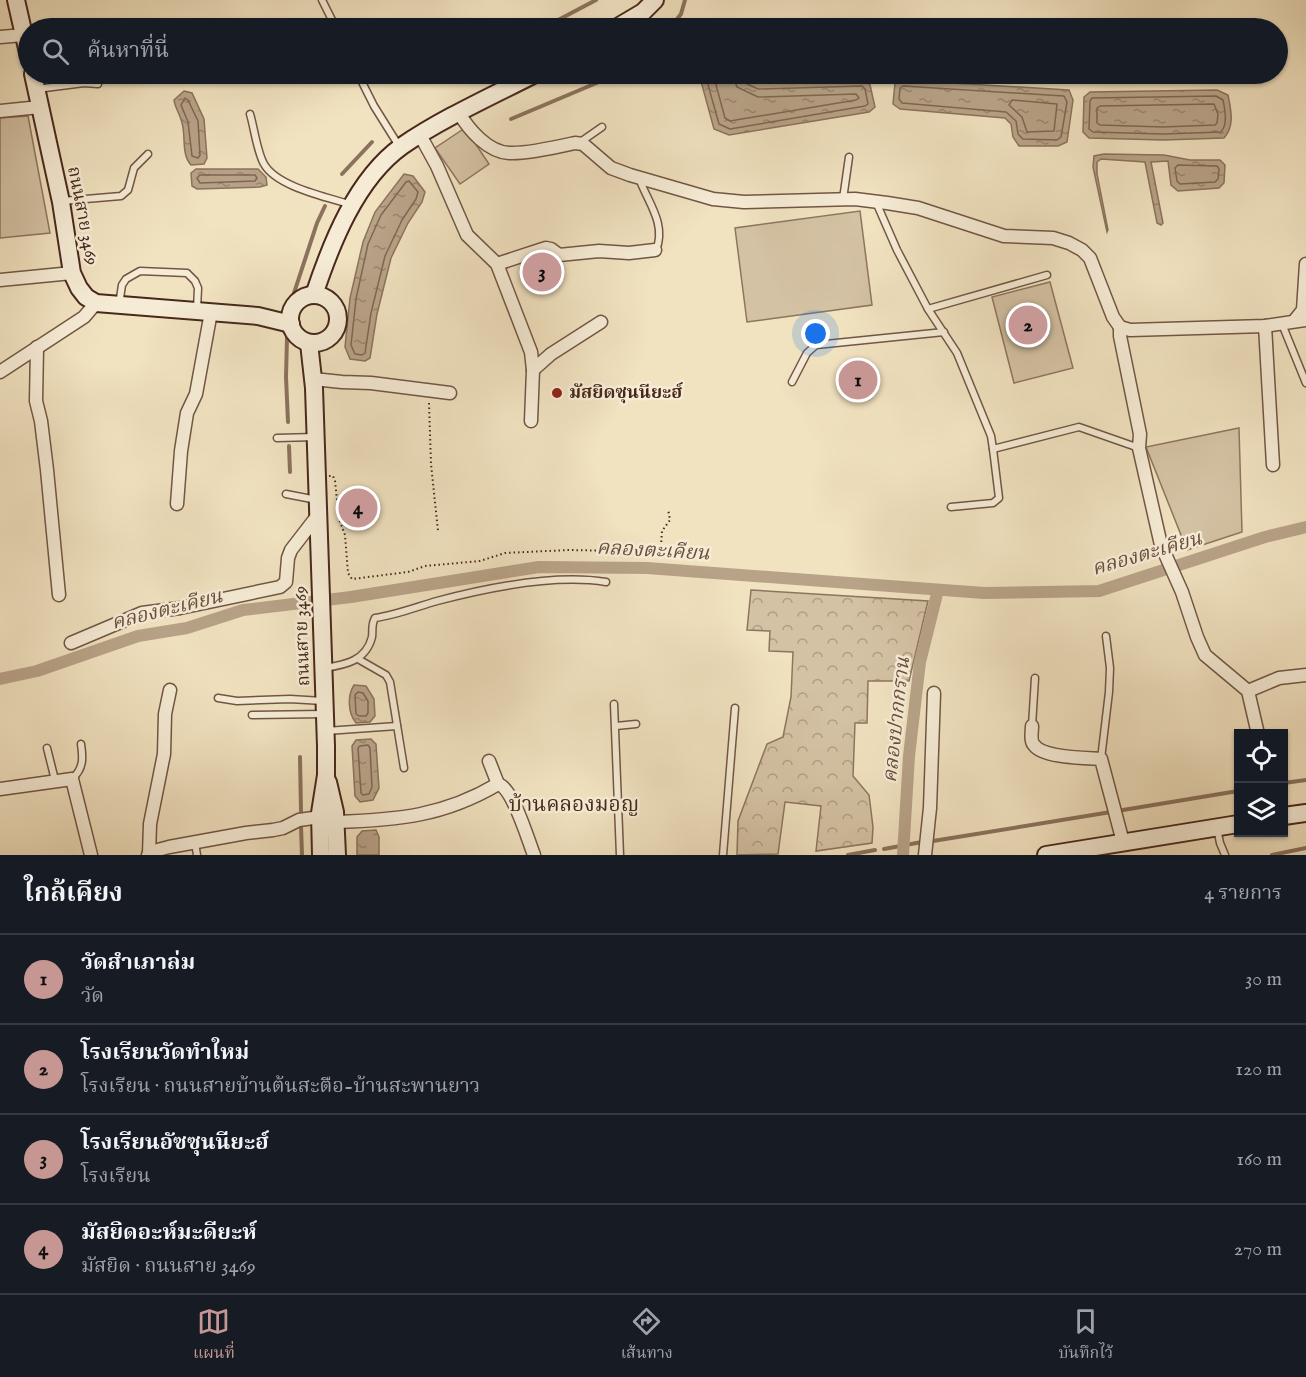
<!DOCTYPE html>
<html lang="th">
<meta charset="utf-8">
<style>
:root{--surface:#171b24;--page:#242831;--text:#f1f3f6;--muted:#9ea1a6;--line:#363941;--accent:#c59692}
body{margin:0;font-family:"IM FELL English","Noto Serif Thai",serif;background:var(--page);color:var(--text)}
.controls{position:absolute;right:18px;bottom:18px;display:grid;overflow:hidden;border-radius:0px;box-shadow:0 2px 4px #0004}
.controls button{width:54px;height:54px;display:grid;place-items:center;padding:0;border:0;border-bottom:2px solid var(--line);background:var(--surface);color:var(--text);font:30px sans-serif}
.you{position:absolute;left:816px;top:334px;width:21px;height:21px;margin:-15px;border:4px solid #fff;border-radius:50%;background:#1a73e8;box-shadow:0 0 0 9px #1a73e833}
.badge{display:grid;place-items:center;width:39px;height:39px;border-radius:50%;background:var(--accent);color:#111;font-size:20px;font-weight:700}
.pin{position:absolute;translate:-50% -50%;border:3px solid #fff;box-shadow:0 2px 6px #0006}
.list{margin:0;padding:0;list-style:none}
h2{display:flex;justify-content:space-between;align-items:center;height:78px;margin:0;padding:0 24px;font-size:26px}
h2 small{font-size:20px;font-weight:400;color:var(--muted)}
.list li{display:grid;grid-template-columns:39px 1fr auto;gap:18px;align-items:center;box-sizing:border-box;height:90px;padding:0 24px;border-top:2px solid var(--line)}
.list b{display:block;font-size:22px;white-space:nowrap}
.list p{margin:0;font-size:20px;white-space:nowrap;color:var(--muted)}
.list em{font-size:20px;font-style:normal;color:var(--muted)}
.icon{flex:none;width:33px;height:33px;fill:none;stroke:currentColor;stroke-width:2;stroke-linecap:round;stroke-linejoin:round}
.map{position:relative;flex:none;width:1306px;height:855px;overflow:hidden}
.search{position:absolute;background:var(--surface);box-shadow:0 2px 4px #0004;left:18px;right:18px;top:18px;height:66px;display:flex;align-items:center;gap:15px;box-sizing:border-box;padding:0 21px;border-radius:33px;color:var(--muted);font-size:22px}
.sheet{height:438px;background:var(--surface)}
nav{display:flex;justify-content:space-around;align-items:center;box-sizing:border-box;height:84px;border-top:2px solid var(--line);background:var(--surface);font-size:16px;color:var(--muted)}
nav a{display:grid;justify-items:center;gap:3px}
nav .on{color:var(--accent)}
.map>svg:first-child{display:block}
</style>
<div class="map">
<svg width="1306" height="855" viewBox="0 0 1306 855">
<defs>
<pattern id="forest-crowns" width="20" height="18" patternUnits="userSpaceOnUse" patternTransform="scale(1.5)"><rect width="20" height="18" fill="#d4c2a4"/><path d="M2 6a3 3 0 1 1 6 0M12 15a3 3 0 1 1 6 0" fill="none" stroke="#ae9e85"/></pattern>
<pattern id="water-ripples" width="26" height="14" patternUnits="userSpaceOnUse" patternTransform="scale(1.5)"><rect width="26" height="14" fill="#b8a388"/><path d="M2 4q2-2 4 0t4 0M15 11q2-2 4 0t4 0" fill="none" stroke="#98856e"/></pattern>
</defs>
<rect width="100%" height="100%" fill="#f1e2c0"/>
<filter id="stains"><feTurbulence type="fractalNoise" baseFrequency=".00333" numOctaves="4"/><feColorMatrix values="0 0 0 0 .2 0 0 0 0 .09 0 0 0 0 .02 0 0 0 .5 -.17"/></filter>
<radialGradient id="worn" r=".72"><stop offset=".6" stop-color="#630" stop-opacity="0"/><stop offset="1" stop-color="#630" stop-opacity=".3"/></radialGradient>
<g fill="#d4c2a4" stroke="#8e7560" stroke-width="1.5">
<polygon points="28,116 50,233 0,238 0,118"/>
<polygon points="465,128 489,164 460,184 435,148"/>
<polygon points="860,211 872,305 747,322 735,228"/>
<polygon points="1050,282 1073,368 1014,383 992,297"/>
<polygon points="1239,428 1242,532 1187,550 1146,447"/>
</g>
<polygon fill="url(#forest-crowns)" stroke="#8e7560" stroke-width="1.5" points="751,590 928,601 909,681 868,681 867,723 855,723 853,776 869,795 873,827 872,843 816,851 821,806 785,802 778,854 737,855 738,821 767,744 783,737 791,697 793,652 769,651 770,631 747,630"/>
<g fill="url(#water-ripples)" stroke="#8b725d" stroke-width="1.5">
<polygon points="177,21 182,24 183,28 154,28 154,25 157,22"/>
<polygon points="699,74 745,74 747,78 758,83 864,80 870,85 875,107 869,112 729,135 714,129"/>
<polygon points="901,80 1069,90 1073,100 1067,142 1058,146 1019,146 1013,137 1011,124 1005,118 900,109 893,104 895,83"/>
<path d="M1217,90l11,5c3,15 7,31 -4,43l-61,2 -74,-2 -6,-6 1,-35 6,-5z"/>
<path d="M184,91l8,2 12,26 3,39 -3,6 -13,1c-10,-11 -5,-29 -9,-42 -2,-9 -7,-15 -8,-23z"/>
<polygon points="1104,154 1164,155 1190,160 1220,160 1225,165 1224,183 1219,188 1178,191 1171,185 1168,161 1151,162 1163,223 1161,225 1157,223 1145,162 1101,159 1097,162 1097,174 1108,230 1107,232 1093,167 1094,156"/>
<polygon points="196,169 258,169 266,177 267,185 260,187 197,189 192,186 191,173"/>
<polygon points="404,174 413,176 425,192 422,202 408,223 391,258 377,314 370,358 365,361 350,359 345,347 350,298 363,242 375,212"/>
<path d="M354,685l12,1 8,13 1,17 -5,6 -14,1c-8,-10 -9,-27 -2,-38z"/>
<polygon points="371,739 376,744 379,788 373,800 360,802 355,796 352,746 356,740"/>
<polygon points="376,830 379,837 379,855 357,855 357,837 362,831"/>
</g>
<g fill="none" stroke-linecap="round" stroke-linejoin="round">
<g stroke="#806652" stroke-width="1.5">
<polyline points="705,74 719,124 730,129 865,106 868,104 865,89 862,86 758,89 743,82 740,74"/>
<polyline points="713,74 725,118 730,121 856,100 859,98 856,94 758,97 737,87 732,74"/>
<polygon points="903,86 1064,96 1067,102 1061,137 1057,140 1023,139 1018,134 1016,121 1006,112 902,103 899,99 900,88"/>
<path d="M1216,96l7,4c2,10 5,24 -2,32l-58,2 -70,-2 -4,-3 1,-28 2,-3z"/>
<polygon points="185,98 188,100 198,121 200,155 198,158 192,156 188,122 181,105"/>
<polygon points="1012,100 1057,104 1054,131 1027,132 1022,117 1009,105"/>
<polygon points="1214,104 1218,114 1217,123 1215,125 1163,127 1100,125 1097,123 1097,108 1100,106"/>
<polygon points="1178,165 1217,166 1219,169 1218,179 1215,182 1180,184 1177,181 1175,168"/>
<polygon points="200,175 255,175 257,178 255,181 200,183 197,178"/>
<polygon points="409,181 418,192 416,199 402,220 385,256 371,313 365,353 362,355 355,354 351,345 356,299 368,244 381,215 406,182"/>
<polygon points="358,692 363,693 368,701 368,713 366,716 359,716 356,714 355,695"/>
<polygon points="368,745 370,748 372,787 369,794 363,795 361,793 358,748 360,746"/>
</g>
<g stroke="#8b725d" stroke-width="4">
<polyline points="543,28 596,0"/>
<polyline points="670,28 681,14 685,0"/>
<polyline points="511,119 606,79 614,74"/>
<polyline points="342,174 372,142"/>
<polyline points="293,296 317,223 325,206"/>
<polyline points="287,338 286,377 288,422"/>
<polyline points="289,446 290,472"/>
<polyline points="300,757 301,811"/>
<polyline points="1284,783 1306,780"/>
<polyline points="1123,810 1238,791"/>
<polyline points="301,826 302,855"/>
<polyline points="933,841 1111,812"/>
<polyline points="884,849 922,842"/>
<polyline points="848,855 875,850"/>
<polyline points="1272,855 1306,848"/>
</g>
<g stroke="#b8a388" stroke-width="12">
<polyline points="0,679 37,671 138,636 187,628 243,610 351,597 539,567 647,568 984,593 1099,591 1265,537 1306,527"/>
<polyline points="903,855 909,756 920,662 938,590"/>
</g>
<g stroke="#725645" stroke-width="9">
<g id="lane">
<polyline points="322,0 336,28"/>
<polyline points="358,74 374,106 399,146"/>
<polyline points="37,89 84,83 98,84"/>
<path d="M250,114c4,13 7,38 14,50 13,23 63,33 88,41"/>
<polyline points="579,143 602,127"/>
<path d="M639,178c8,23 28,46 17,72"/>
<polyline points="843,199 849,157"/>
<polyline points="62,201 121,196 128,190 134,168 148,154"/>
<polyline points="876,202 897,250 928,309 957,353 991,436 993,449 1079,427 1139,448"/>
<polyline points="119,305 122,285 126,279 140,271 187,273 195,281 198,288 197,309"/>
<polyline points="928,309 1047,275"/>
<polyline points="1282,324 1306,383"/>
<polyline points="792,382 807,353 816,345 944,332"/>
<polyline points="277,438 315,437"/>
<polyline points="286,494 317,500"/>
<polyline points="951,507 993,503 999,498 993,449"/>
<polyline points="358,659 386,675 390,682 404,768"/>
<path d="M324,668c21,-3 42,-7 48,-31 1,-7 -1,-12 3,-19 21,-3 41,-11 62,-17 49,-13 119,-27 169,-19"/>
<polyline points="218,698 237,701 290,699 323,701"/>
<polyline points="614,704 620,855"/>
<polyline points="252,715 324,714"/>
<polyline points="616,726 636,724"/>
<polyline points="1032,726 1035,678"/>
<polyline points="326,731 397,726"/>
<polyline points="47,748 55,780"/>
<polyline points="1101,759 1109,692 1110,668 1106,636"/>
<path d="M72,779c12,-11 11,-21 9,-35"/>
<polyline points="1217,828 1220,843 1225,855"/>
<polyline points="195,843 197,855"/>
<polyline points="723,855 735,708"/>
</g>
</g>
<g stroke="#725645" stroke-width="15">
<g id="street">
<polyline points="0,37 24,35"/>
<polyline points="0,111 40,107"/>
<path d="M459,113c10,17 29,39 50,40 18,1 48,-6 66,-10l8,1 28,24 19,7 83,24 31,3 111,-3 32,4 31,5 86,28 49,2 16,5 13,7 8,8 23,59 7,10 10,3 135,-4 41,-6"/>
<polyline points="420,135 437,166 467,235 497,264 531,352 533,370 531,421"/>
<polyline points="497,264 546,248 551,249 559,255 599,251 629,253 655,250"/>
<polyline points="0,280 72,273"/>
<polyline points="1295,320 1303,310 1306,264"/>
<polyline points="1265,326 1273,465"/>
<polyline points="1120,327 1120,336 1140,434 1139,448 1161,545 1182,592 1197,637 1205,655 1248,691 1258,734"/>
<polyline points="37,347 36,401 41,421 47,470 59,595"/>
<polyline points="533,370 551,354 601,322"/>
<polyline points="0,372 84,317 96,303"/>
<polyline points="313,379 342,382 371,383 450,393"/>
<polyline points="177,504 181,451 187,413 196,394 211,312"/>
<polyline points="71,643 142,613 180,608 280,587 286,582 288,558 291,550 318,515"/>
<polyline points="1248,691 1279,678 1306,675"/>
<path d="M1032,726c0,5 -2,15 2,19 9,13 52,13 67,14l22,83"/>
<polyline points="489,761 498,784"/>
<path d="M498,784c15,4 30,56 36,71"/>
<polyline points="0,789 72,779 91,855"/>
<path d="M336,822c62,-2 108,-6 162,-38"/>
<polyline points="149,854 150,824 164,754 165,714 170,690"/>
<polyline points="148,855 154,851 169,847 246,833 273,830 283,828 299,820 320,817"/>
<polyline points="925,855 930,808 934,693"/>
</g>
</g>
<g stroke="#48281c" stroke-width="20">
<g id="secondary">
<polyline points="16,0 28,53"/>
<polyline points="616,28 643,12 655,0"/>
<polyline points="33,74 61,202 72,273 79,288 86,297 96,303 258,316 291,324"/>
<circle cx="314" cy="319" r="24"/>
<path d="M314,295c17,-51 42,-116 88,-149 39,-27 90,-50 133,-72"/>
<polyline points="309,343 314,388 326,746 326,775 320,813 321,855"/>
<polyline points="328,782 335,812 337,855"/>
<polyline points="1284,816 1306,813"/>
<polyline points="1046,855 1238,824"/>
</g>
</g>
<g stroke="#48281c" stroke-width="2" stroke-dasharray="1.5 3" stroke-linecap="butt">
<polyline points="429,403 431,464 438,531"/>
<polyline points="329,476 333,476 335,481 339,519 345,535 348,573 352,579 408,572 425,566 480,561 505,553 569,550 619,551 657,550 661,545 662,531 670,520 668,509"/>
</g>
<use href="#lane" stroke="#f6ecd6" stroke-width="6"/>
<use href="#street" stroke="#f6ecd6" stroke-width="12"/>
<use href="#secondary" stroke="#f6ecd6" stroke-width="16"/>
</g>
<circle fill="#8f2418" stroke="#f6ecd6" stroke-width="2" cx="557" cy="393" r="6"/>
<g text-anchor="middle" dominant-baseline="central" stroke-width="5" stroke-linejoin="round" paint-order="stroke">
<g font-size="18" fill="#48281c" stroke="#f6ecd6">
<text transform="translate(82 216) rotate(79)">ถนนสาย 3469</text>
<text transform="translate(303 636) rotate(-92)">ถนนสาย 3469</text>
</g>
<g font-size="18" font-weight="bold" fill="#48281c" stroke="#f6ecd6" text-anchor="start">
<text x="569" y="393">มัสยิดซุนนียะฮ์</text>
</g>
<g font-size="20" font-style="italic" fill="#6a4d3c" stroke="#f6ecd6">
<text transform="translate(653 551) rotate(3)">คลองตะเคียน</text>
<text transform="translate(1147 554) rotate(-16)">คลองตะเคียน</text>
<text transform="translate(167 610) rotate(-14)">คลองตะเคียน</text>
<text transform="translate(897 720) rotate(-84)">คลองปากกราน</text>
</g>
<g font-size="21" fill="#48281c" stroke="#f6ecd6">
<text x="574" y="805">บ้านคลองมอญ</text>
</g>
</g>
<rect width="100%" height="100%" filter="url(#stains)"/>
<rect width="100%" height="100%" fill="url(#worn)"/>
</svg>
<div class="controls">
<button><svg class="icon" aria-label="locate" viewBox="0 0 24 24"><circle cx="12" cy="12" r="6"/><path d="M12 2v4M12 18v4M2 12h4M18 12h4"/></svg></button>
<button><svg class="icon" aria-label="layers" viewBox="0 0 24 24"><path d="M12 4l9 5-9 5-9-5zM3 14l9 5 9-5"/></svg></button>
</div>
<div class="you"></div>
<div class="pin badge" style="left:858px;top:380px">1</div>
<div class="pin badge" style="left:1028px;top:325px">2</div>
<div class="pin badge" style="left:542px;top:272px">3</div>
<div class="pin badge" style="left:358px;top:508px">4</div>
<div class="search"><svg class="icon" aria-label="search" viewBox="0 0 24 24"><circle cx="10" cy="10" r="6"/><path d="M15 15l6 6"/></svg>ค้นหาที่นี่</div>
</div>
<section class="sheet">
<h2>ใกล้เคียง<small>4 รายการ</small></h2>
<ul class="list">
<li><span class="badge">1</span><div><b>วัดสำเภาล่ม</b><p>วัด</p></div><em>30 m</em></li>
<li><span class="badge">2</span><div><b>โรงเรียนวัดทำใหม่</b><p>โรงเรียน · ถนนสายบ้านต้นสะตือ-บ้านสะพานยาว</p></div><em>120 m</em></li>
<li><span class="badge">3</span><div><b>โรงเรียนอัซซุนนียะฮ์</b><p>โรงเรียน</p></div><em>160 m</em></li>
<li><span class="badge">4</span><div><b>มัสยิดอะห์มะดียะห์</b><p>มัสยิด · ถนนสาย 3469</p></div><em>270 m</em></li>
</ul>
</section>
<nav>
<a class="on"><svg class="icon" aria-label="map" viewBox="0 0 24 24"><path d="M3 6l6-2 6 2 6-2v14l-6 2-6-2-6 2zM9 4v14M15 6v14"/></svg>แผนที่</a>
<a><svg class="icon" aria-label="directions" viewBox="0 0 24 24"><path d="M12 3l9 9-9 9-9-9zM9 14v-3h6M13 9l2 2-2 2"/></svg>เส้นทาง</a>
<a><svg class="icon" aria-label="saved" viewBox="0 0 24 24"><path d="M7 4h10v16l-5-4-5 4z"/></svg>บันทึกไว้</a>
</nav>
